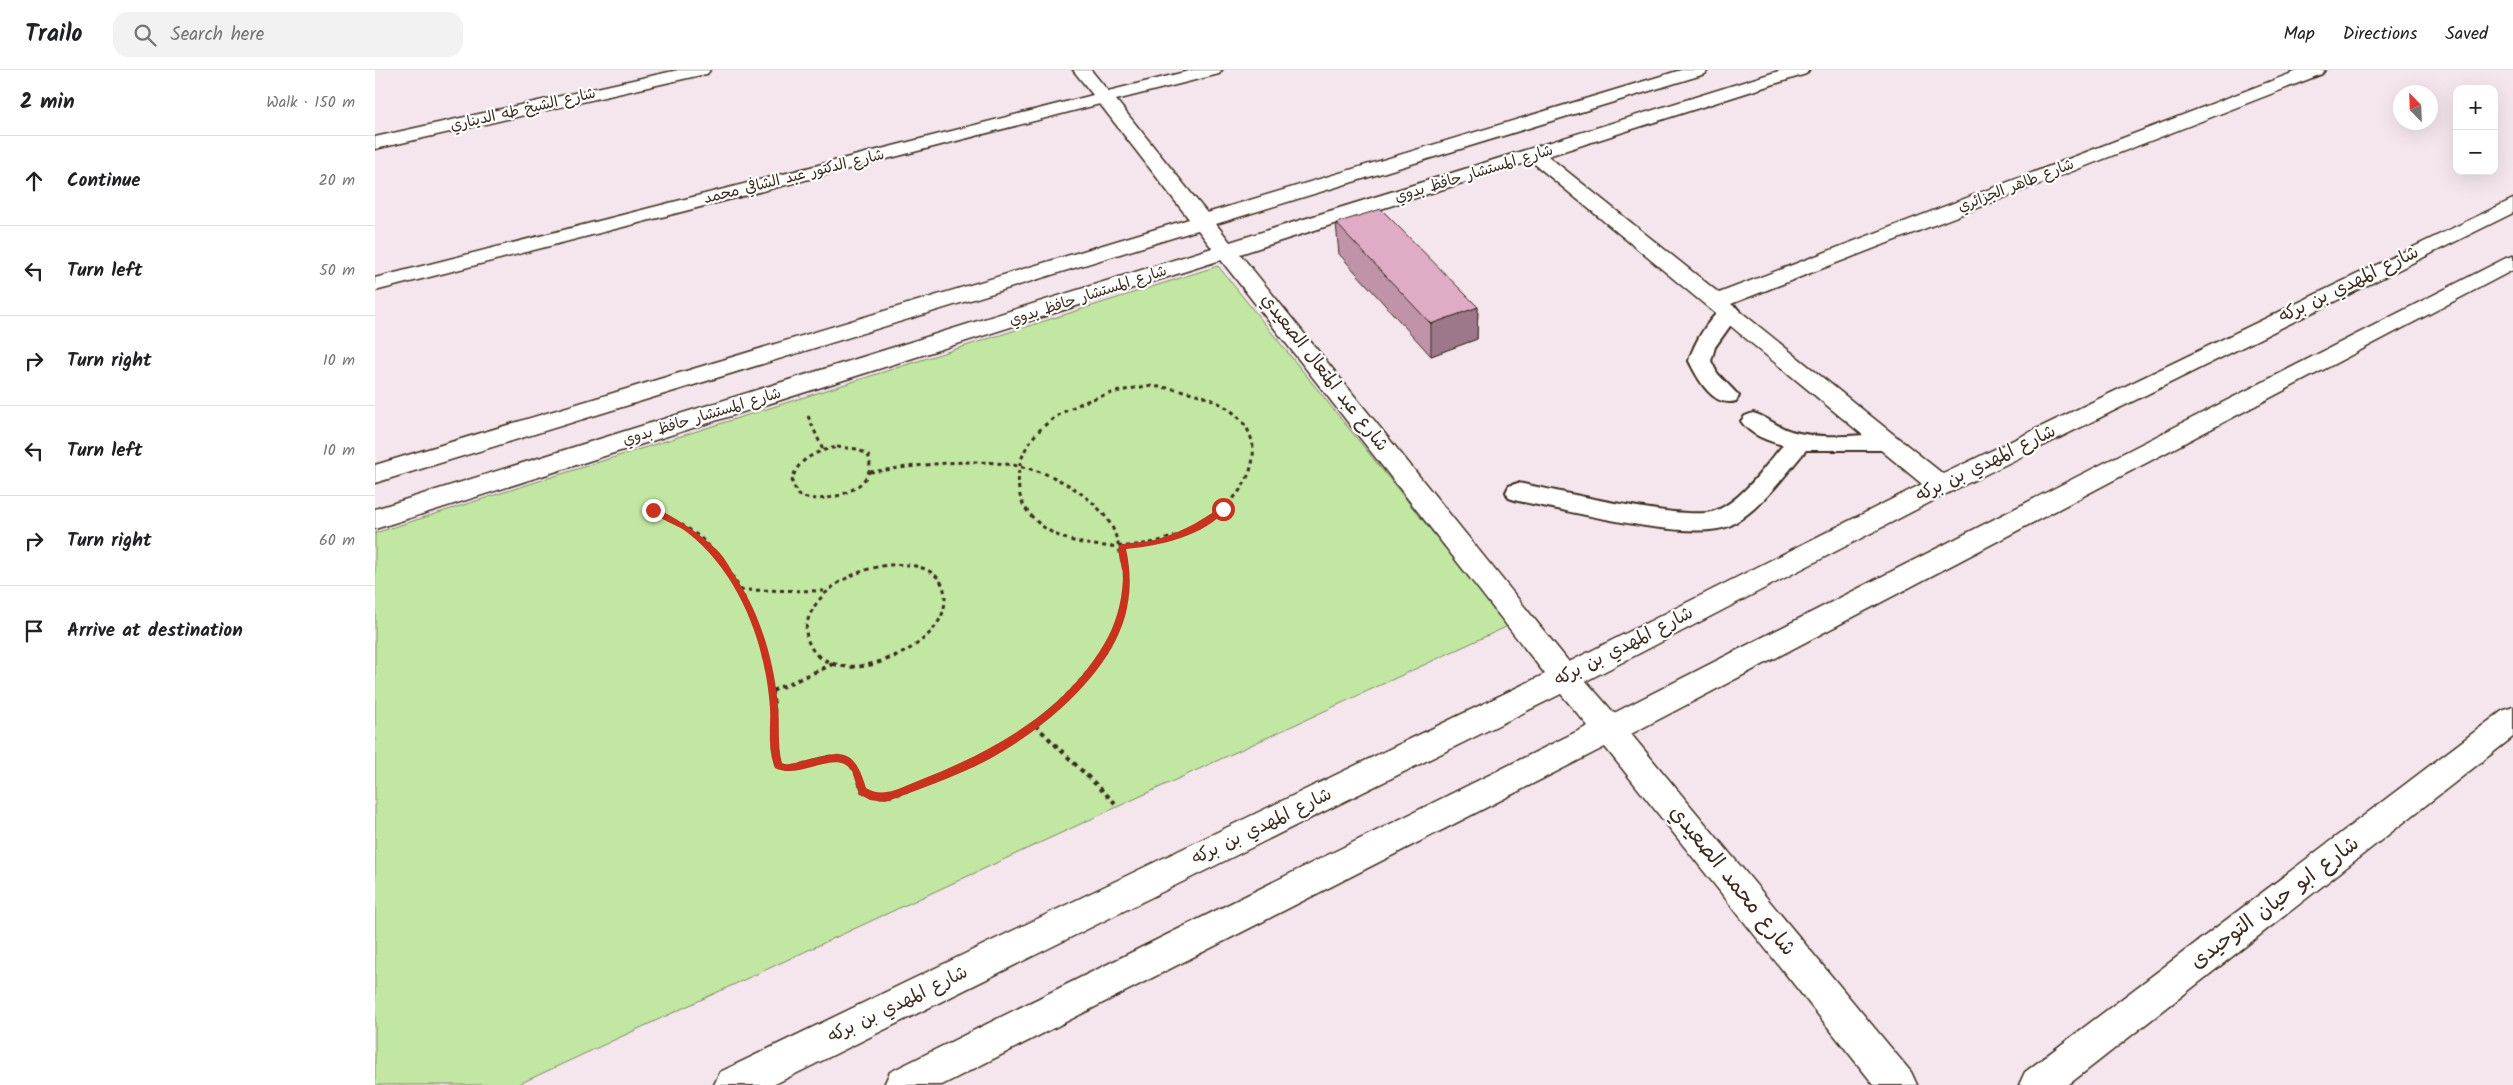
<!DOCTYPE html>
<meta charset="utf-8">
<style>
:root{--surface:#fff;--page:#f2f2f2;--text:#202124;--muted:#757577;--line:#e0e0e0}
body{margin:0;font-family:Kalam,"Playpen Sans Arabic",sans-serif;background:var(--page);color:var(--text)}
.controls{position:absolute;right:15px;top:15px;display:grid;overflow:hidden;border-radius:10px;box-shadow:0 5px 20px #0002}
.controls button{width:45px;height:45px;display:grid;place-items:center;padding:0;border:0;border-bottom:1px solid var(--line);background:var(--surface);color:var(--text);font:25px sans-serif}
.compass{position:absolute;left:2018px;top:15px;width:45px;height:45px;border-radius:50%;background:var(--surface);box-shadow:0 5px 20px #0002;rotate:337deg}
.stop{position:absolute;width:15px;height:15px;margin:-11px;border:4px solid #c8321e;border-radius:50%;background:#fff}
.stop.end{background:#c8321e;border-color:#fff;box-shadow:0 1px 5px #0008}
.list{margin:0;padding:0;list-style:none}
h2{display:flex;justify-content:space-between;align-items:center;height:65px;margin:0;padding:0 20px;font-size:21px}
h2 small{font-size:16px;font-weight:400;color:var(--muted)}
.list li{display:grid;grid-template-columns:32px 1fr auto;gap:15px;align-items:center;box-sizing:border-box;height:90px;padding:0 20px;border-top:1px solid var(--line)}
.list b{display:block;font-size:19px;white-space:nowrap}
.list em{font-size:16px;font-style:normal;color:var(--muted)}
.icon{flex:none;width:28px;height:28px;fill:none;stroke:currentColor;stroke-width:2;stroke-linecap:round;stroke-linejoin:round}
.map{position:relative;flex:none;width:2138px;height:1015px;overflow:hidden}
header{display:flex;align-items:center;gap:30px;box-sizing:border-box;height:70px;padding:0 25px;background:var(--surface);border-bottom:1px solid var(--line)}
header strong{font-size:24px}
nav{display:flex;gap:28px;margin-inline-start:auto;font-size:18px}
.search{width:350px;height:45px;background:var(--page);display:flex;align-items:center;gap:12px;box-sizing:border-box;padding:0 18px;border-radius:15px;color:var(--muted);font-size:19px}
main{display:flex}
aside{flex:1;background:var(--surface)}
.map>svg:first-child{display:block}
</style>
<header>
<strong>Trailo</strong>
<div class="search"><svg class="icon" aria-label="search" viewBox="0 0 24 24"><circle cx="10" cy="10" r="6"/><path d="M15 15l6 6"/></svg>Search here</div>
<nav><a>Map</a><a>Directions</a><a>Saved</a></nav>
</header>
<main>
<aside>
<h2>2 min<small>Walk · 150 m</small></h2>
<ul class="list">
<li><svg class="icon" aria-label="ahead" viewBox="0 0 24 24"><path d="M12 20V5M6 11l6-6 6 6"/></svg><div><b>Continue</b></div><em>20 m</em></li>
<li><svg class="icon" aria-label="left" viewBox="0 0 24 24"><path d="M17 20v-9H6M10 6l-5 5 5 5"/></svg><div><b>Turn left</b></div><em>50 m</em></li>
<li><svg class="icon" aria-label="right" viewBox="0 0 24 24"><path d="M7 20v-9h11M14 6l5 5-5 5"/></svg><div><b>Turn right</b></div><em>10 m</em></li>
<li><svg class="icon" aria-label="left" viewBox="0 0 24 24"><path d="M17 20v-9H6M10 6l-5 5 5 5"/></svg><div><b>Turn left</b></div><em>10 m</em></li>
<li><svg class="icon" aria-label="right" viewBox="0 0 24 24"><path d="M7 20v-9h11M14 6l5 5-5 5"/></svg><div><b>Turn right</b></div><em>60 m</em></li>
<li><svg class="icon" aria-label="arrive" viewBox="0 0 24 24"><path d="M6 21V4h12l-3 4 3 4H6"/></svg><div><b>Arrive at destination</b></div></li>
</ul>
</aside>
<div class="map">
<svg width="2138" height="1015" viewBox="0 0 2138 1015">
<rect width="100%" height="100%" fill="#f5e6ee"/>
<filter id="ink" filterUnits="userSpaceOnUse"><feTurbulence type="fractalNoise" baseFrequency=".02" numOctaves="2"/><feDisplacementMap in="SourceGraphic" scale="10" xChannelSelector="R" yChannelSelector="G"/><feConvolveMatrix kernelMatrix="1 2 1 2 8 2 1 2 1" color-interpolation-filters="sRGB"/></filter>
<g filter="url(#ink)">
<polygon fill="#c1e7a2" stroke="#7e8860" points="843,196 1133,556 142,1015 0,1015 0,463"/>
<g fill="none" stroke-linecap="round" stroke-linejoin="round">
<g stroke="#3b2a1e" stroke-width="4">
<g id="service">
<path d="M1354,236l7,1 4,5 -25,35 -4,14 6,12 22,23 -3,5c-23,7 -38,-22 -47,-40 4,-16 23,-51 40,-55z"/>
<path d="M1378,343c14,4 24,14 38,18 31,9 65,4 96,3l8,2 4,6 -4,6 -8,2h-81c-22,26 -44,58 -75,75 -37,19 -168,-16 -213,-24l-9,-3 -3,-6 3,-6 9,-3c37,7 168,39 197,28 28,-11 49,-44 68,-66 -15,-4 -33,-10 -42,-24l4,-5z"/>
</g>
</g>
<g stroke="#3b2a1e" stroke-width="3">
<g id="minor">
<polygon points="303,0 335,0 332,4 326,5 0,79 0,67"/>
<path d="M698,0h18l17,21 85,-21h29l-3,4 -103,26 91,113 474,-143h27l-3,4 -489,150 14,18 552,-172h27l-3,4 -258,82 171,137 581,-223h25l-3,4 -591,230 212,170 570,-275v14l-563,279 -364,189 28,32 892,-455 7,-2v14l-882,464 280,338 6,13h-43l-269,-338 -663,338h-58l6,-13 698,-346 -27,-32 -788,391h-59l6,-13 825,-398 -324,-414 -846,269v-20l837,-261 -14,-18 -823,253v-18l814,-246 -89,-115 -725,187v-13l718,-183zM1156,91l391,323 -353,178 -329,-408z"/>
<polygon points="2138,637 2138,667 1693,1015 1644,1015 1650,1002 2127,641"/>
</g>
</g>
<g stroke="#3b2a1e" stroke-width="3" stroke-dasharray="4 4" stroke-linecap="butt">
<path d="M773,316c173,12 109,152 -22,160 -22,1 -46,-1 -67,-10 -18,-8 -38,-25 -40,-46 -9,-70 75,-97 129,-104z"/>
<polyline points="433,346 448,380"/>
<path d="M462,377l20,2 11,6c13,34 -45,52 -70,40l-6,-12c2,-23 25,-32 45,-36z"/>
<path d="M495,402c70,-9 148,-24 209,20 14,10 28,23 35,39 3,8 5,17 7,26 10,33 1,72 -20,100"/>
<path d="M278,439c12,7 25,13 37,21 42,29 62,79 75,127"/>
<polyline points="365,520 451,521"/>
<path d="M444,587c-10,-9 -15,-22 -12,-34 17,-65 151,-84 137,-15 -5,23 -30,40 -50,49"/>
</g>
<g stroke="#3b2a1e" stroke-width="4" stroke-dasharray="4.5 4.5" stroke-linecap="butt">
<path d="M390,585l9,49 1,46 3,15c32,14 67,-41 84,26 9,4 16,6 26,5 14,-2 27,-9 39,-14 42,-19 84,-39 120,-68 21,-17 38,-37 55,-59"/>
<path d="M442,585c25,19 54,12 80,0"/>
<polyline points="397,621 458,594"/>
<polyline points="660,655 740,733"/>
</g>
<use href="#service" fill="#fff" fill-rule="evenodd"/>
<use href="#minor" fill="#fff" fill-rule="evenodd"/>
</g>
<polygon fill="#c093a9" stroke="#3b2a1e" points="961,153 1103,237 1102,269 1056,286 964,184"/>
<polygon fill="#9c788a" stroke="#3b2a1e" points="1103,237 1102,269 1056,286 1056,254"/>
<polygon fill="#dfabc5" stroke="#3b2a1e" points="1006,139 1103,237 1056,254 961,153"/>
</g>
<path fill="#c8321e" d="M845,437l7,2c-23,27 -67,37 -101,40 4,18 5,35 2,53 -10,72 -99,141 -161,168 -27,12 -55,22 -82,32l-15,-2 -11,-6c-3,-7 -4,-16 -7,-23 -15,-24 -52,10 -77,-3 -8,-19 -4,-41 -5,-60 -1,-14 -3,-29 -6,-42 -10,-49 -35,-101 -76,-133 -11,-9 -29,-13 -38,-23l6,-2c23,12 44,25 62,43 6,6 11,15 15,22 27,40 41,86 45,133 2,19 -1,38 4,57 6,3 13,0 19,-2 38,-9 52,-17 65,27 18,11 36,-1 54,-8 74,-29 149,-70 188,-143 10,-19 15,-42 15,-63 -1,-9 -6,-20 -4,-29 10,-3 21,-2 31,-4 26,-6 49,-18 70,-34z"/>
<g text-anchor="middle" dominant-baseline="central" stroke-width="4.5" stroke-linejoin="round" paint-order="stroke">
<g font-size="15" fill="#3b2a1e" stroke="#fff">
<text transform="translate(148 40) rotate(-13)">شارع الشيخ طه الديناري</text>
<text transform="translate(1099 104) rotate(-17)">شارع المستشار حافظ بدوي</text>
<text transform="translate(419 107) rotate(-14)">شارع الدكتور عبد الشافي محمد</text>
<text transform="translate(1641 116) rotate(-21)">شارع طاهر الجزائري</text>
<text transform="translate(713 226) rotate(-18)">شارع المستشار حافظ بدوي</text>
<text transform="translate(327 347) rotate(-17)">شارع المستشار حافظ بدوي</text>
</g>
<g font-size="18" fill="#3b2a1e" stroke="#fff">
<text transform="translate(1974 215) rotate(-26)">شارع المهدي بن بركه</text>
<text transform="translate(949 303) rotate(52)">شارع عبد المتعال الصعيدي</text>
<text transform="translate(1611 394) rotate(-26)">شارع المهدي بن بركه</text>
<text transform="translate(1249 577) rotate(-27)">شارع المهدي بن بركه</text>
<text transform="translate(887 757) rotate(-26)">شارع المهدي بن بركه</text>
<text transform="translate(523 935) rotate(-26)">شارع المهدي بن بركه</text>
</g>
<g font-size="21" fill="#3b2a1e" stroke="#fff">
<text transform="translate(1357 811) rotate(51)">شارع محمد الصعيدي</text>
<text transform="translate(1900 833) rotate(-37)">شارع ابو حيان التوحيدى</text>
</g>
</g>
</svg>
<div class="controls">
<button>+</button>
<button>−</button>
</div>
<svg class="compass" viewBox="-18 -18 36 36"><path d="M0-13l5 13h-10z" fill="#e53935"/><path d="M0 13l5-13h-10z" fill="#757577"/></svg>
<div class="stop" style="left:848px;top:439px"></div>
<div class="stop end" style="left:278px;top:440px"></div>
</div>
</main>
